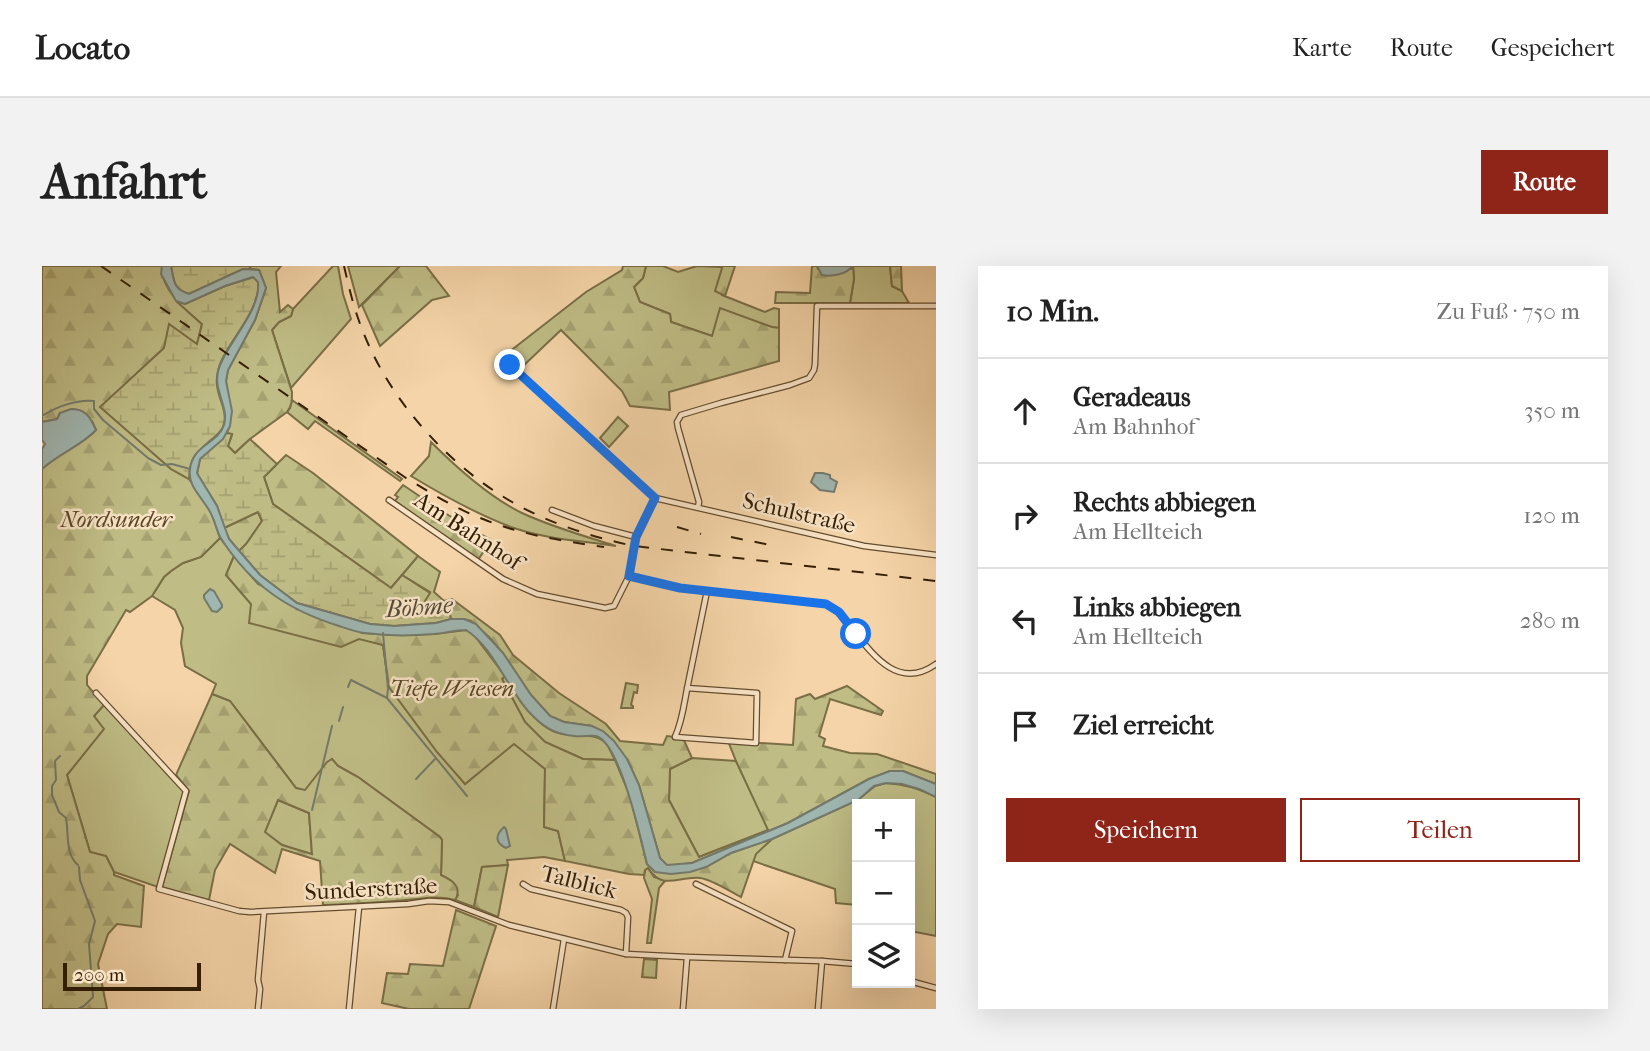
<!DOCTYPE html>
<html lang="de">
<meta charset="utf-8">
<style>
:root{--surface:#fff;--page:#f2f2f2;--text:#222;--muted:#767676;--line:#e0e0e0;--accent:#8f2418}
body{margin:0;font-family:"IM FELL French Canon",serif;background:var(--page);color:var(--text)}
.controls{position:absolute;right:21px;bottom:21px;display:grid;overflow:hidden;border-radius:0px;box-shadow:0 7px 28px #0002}
.controls button{width:63px;height:63px;display:grid;place-items:center;padding:0;border:0;border-bottom:2px solid var(--line);background:var(--surface);color:var(--text);font:35px sans-serif}
.scale{position:absolute;left:21px;bottom:18px;width:138px;box-sizing:border-box;padding-left:7px;border:4px solid #341f05;border-top:0;font-size:19px;line-height:24px;white-space:nowrap;color:#341f05;-webkit-text-stroke:5px #f8e3c6;paint-order:stroke}
.stop{position:absolute;width:21px;height:21px;margin:-16px;border:5px solid #1a73e8;border-radius:50%;background:#fff}
.stop.end{background:#1a73e8;border-color:#fff;box-shadow:0 2px 7px #0008}
.list{margin:0;padding:0;list-style:none}
h2{display:flex;justify-content:space-between;align-items:center;height:91px;margin:0;padding:0 28px;font-size:30px}
h2 small{font-size:23px;font-weight:400;color:var(--muted)}
.list li{display:grid;grid-template-columns:46px 1fr auto;gap:21px;align-items:center;box-sizing:border-box;height:105px;padding:0 28px;border-top:2px solid var(--line)}
.list b{display:block;font-size:26px;white-space:nowrap}
.list p{margin:0;font-size:23px;white-space:nowrap;color:var(--muted)}
.list em{font-size:23px;font-style:normal;color:var(--muted)}
.actions{display:flex;gap:14px;padding:21px 28px}
.actions a{flex:1;padding:16px 0;border:2px solid var(--accent);border-radius:0px;text-align:center;font-size:24px;color:var(--accent)}
.actions .main{background:var(--accent);color:#fff}
.icon{flex:none;width:38px;height:38px;fill:none;stroke:currentColor;stroke-width:2;stroke-linecap:round;stroke-linejoin:round}
.map{position:relative;flex:none;width:894px;height:743px;overflow:hidden;border-radius:0px}
header{display:flex;align-items:center;gap:42px;box-sizing:border-box;height:98px;padding:0 35px;background:var(--surface);border-bottom:2px solid var(--line)}
header strong{font-size:33px}
nav{display:flex;gap:38px;margin-inline-start:auto;font-size:24px}
.intro{display:flex;align-items:center;justify-content:space-between;box-sizing:border-box;height:168px;padding:0 42px}
h1{margin:0;font-size:49px}
.button{padding:18px 32px;border-radius:0px;background:var(--accent);color:#fff;font-size:24px;font-weight:700}
main{display:flex;gap:42px;padding:0 42px}
aside{flex:1;background:var(--surface);border-radius:0px;box-shadow:0 7px 28px #0002}
.map>svg:first-child{display:block}
</style>
<header>
<strong>Locato</strong>
<nav><a>Karte</a><a>Route</a><a>Gespeichert</a></nav>
</header>
<div class="intro"><h1>Anfahrt</h1><a class="button">Route</a></div>
<main>
<div class="map">
<svg width="894" height="743" viewBox="0 0 894 743">
<defs>
<pattern id="forest-firs" width="22" height="20" patternUnits="userSpaceOnUse" patternTransform="scale(1.75)"><rect width="22" height="20" fill="#bfbc85"/><path d="M5 1l3.5 6h-7zM16 11l3.5 6h-7z" fill="#a5a171"/></pattern>
<pattern id="wetland-marsh" width="20" height="14" patternUnits="userSpaceOnUse" patternTransform="scale(1.75)"><rect width="20" height="14" fill="#bfbc85"/><path d="M1 5h8M5 5V1M11 12h8M15 12V8" fill="none" stroke="#a5a171"/></pattern>
<pattern id="park-tufts" width="24" height="20" patternUnits="userSpaceOnUse" patternTransform="scale(1.75)"><rect width="24" height="20" fill="#bfbc85"/><path d="M3 7l-1-3M5 7V3M7 7l1-3M15 17l-1-3M17 17v-4M19 17l1-3" fill="none" stroke="#a5a171"/></pattern>
</defs>
<rect width="100%" height="100%" fill="#f4d4a8"/>
<filter id="stains"><feTurbulence type="fractalNoise" baseFrequency=".00286" numOctaves="4"/><feColorMatrix values="0 0 0 0 .2 0 0 0 0 .09 0 0 0 0 .02 0 0 0 .5 -.17"/></filter>
<radialGradient id="worn" r=".72"><stop offset=".6" stop-color="#630" stop-opacity="0"/><stop offset="1" stop-color="#630" stop-opacity=".3"/></radialGradient>
<g fill="#bfbc85" stroke="#7a6e45" stroke-width="2">
<polygon points="291,0 296,0 301,28 309,53 249,122 230,64 237,56 249,50 251,43"/>
<polygon points="306,0 358,0 317,41"/>
<polygon points="604,0 621,0 636,6 655,0 680,1 680,29 723,46 732,42 737,43 737,62 730,61 670,70 629,56 628,48 598,36 592,21 601,12"/>
<polygon points="811,0 848,0 850,20 860,25 867,37 808,37 812,13"/>
<polygon points="250,134 360,213 358,215 273,155 266,163 245,146 248,142"/>
<polygon points="576,151 586,160 567,181 558,172"/>
<path d="M389,176c26,26 58,55 91,71 30,14 62,23 94,33 -34,-5 -70,-7 -102,-18 -36,-13 -70,-32 -103,-52l18,-20z"/>
<polygon points="178,272 192,290 184,309 209,338 341,379 347,421 423,518 472,477 503,503 502,561 516,565 523,595 502,591 465,594 466,599 440,601 432,641 413,634 416,629 399,609 400,574 398,571 316,511 296,500 290,493 263,525 254,522 188,435 170,428 174,418 143,400 139,377 141,362 133,344 110,330 122,311 129,305 141,297 159,291"/>
<polygon points="376,290 398,306 392,326 402,335 407,344 397,346 382,335 388,326 360,309"/>
<path d="M463,410c13,19 25,43 46,54 16,10 46,-1 56,15 3,4 5,10 8,15l-32,-1 -38,-17 -20,-20 -23,-43z"/>
<polygon points="584,417 596,419 595,427 592,426 589,439 591,440 591,442 579,442"/>
<polygon points="62,439 142,525 116,621 72,606 64,590 48,586 25,509 61,463 52,450"/>
<polygon points="650,492 694,495 727,564 657,591 627,534 628,503"/>
<path d="M844,517c19,1 33,6 50,14v139l-26,-5v-127h-53v101l-21,-2 -1,-14 -82,-28 3,-8 16,-14 86,-39 17,-14z"/>
<polygon points="236,534 267,547 270,589 240,579 222,566"/>
<polygon points="606,602 612,611 623,615 617,622 609,677 605,677 610,633 602,612 603,604"/>
</g>
<g fill="url(#forest-firs)" stroke="#7a6e45" stroke-width="2" fill-rule="evenodd">
<path d="M0,0h120c-2,23 24,44 40,58l-5,20 -33,4 -63,59 70,62 18,10 22,33 9,26 -19,19 -18,6 -12,8 -7,6 -12,19 -22,16 -4,-2 -39,66v9l17,20 -10,11 10,13 -37,46 23,77 16,4 8,16v3l30,11 -3,41 -24,-3 -9,10 -10,30 9,45h-65v-540c16,-16 39,-23 54,-39l-4,-9 -32,-8 -3,6 -15,3z"/>
<path d="M207,0h32l-5,6 4,40 8,-7 5,4 -2,7 -12,6 -7,8 20,62c0,8 0,14 -5,20l-37,27 -15,14 -7,-7 4,-11 -5,-2 3,-8 -4,-44 2,-11 27,-50 11,-32 -7,-18 -8,-1z"/>
<polygon points="358,0 384,0 407,30 390,34 338,80 320,39"/>
<polygon points="581,0 604,0 601,12 592,21 598,36 628,48 629,56 670,70 678,42 730,61 737,62 737,95 627,126 628,144 588,140 580,125 519,64 478,103 463,89 544,26 580,4"/>
<polygon points="677,0 693,0 683,30 673,25 680,2"/>
<polygon points="770,0 775,0 776,3 809,3 811,0 812,13 808,37 733,37 734,26 768,27"/>
<polygon points="848,0 859,0 860,25 850,20"/>
<polygon points="244,189 271,207 376,290 349,322 231,238 222,211"/>
<polygon points="361,219 401,246 449,274 436,294 353,235 356,231 353,229"/>
<polygon points="216,246 220,255 206,276 197,285 187,273 182,262"/>
<path d="M192,290l24,28 104,49 30,2 43,-1 31,-4 8,5 31,41 -3,3 23,43 20,20 38,17 32,1 15,36 17,68 8,8 51,-5 25,-14 41,-14 -16,15 -15,43c-10,-5 -30,-18 -41,-19 -22,-2 -37,13 -52,-10l-3,2 -1,5 -15,-1 -64,-13 -7,-30 -14,-4 1,-58 -31,-25 -49,40 -28,-32 -48,-65 -6,-42 -24,-6 -18,8 -92,-24 2,-19 -25,-29z"/>
<polygon points="410,333 458,369 471,389 517,427 564,458 578,475 621,479 625,470 641,472 650,492 628,503 627,534 657,591 726,564 694,495 686,475 751,479 754,433 768,428 773,433 805,420 841,445 839,449 788,433 777,470 783,473 781,480 808,487 835,488 894,508 894,518 861,505 848,505 827,513 746,557 650,597 625,600 618,592 597,519 585,493 550,460 522,456 508,450 489,429 461,387 447,371 429,355 422,353 409,353 402,335"/>
<path d="M170,428l18,7 66,87 9,2 22,-28 5,-3 6,7 20,11 82,60 2,3 -1,35c11,5 22,12 14,25 -17,-5 -32,-1 -49,0 -28,2 -55,4 -83,5l-3,-44 -38,-12 -7,24 -45,-29 -15,26 -6,30 -47,-13 27,-96 -13,-16zM236,534l31,13 3,41 -30,-9 -17,-13z"/>
<polygon points="466,599 456,651 432,641 440,601"/>
<polygon points="414,644 454,660 427,743 367,743 340,737 345,707 366,708 368,698 401,700"/>
</g>
<g fill="url(#wetland-marsh)" stroke="#7a6e45" stroke-width="2">
<path d="M129,0h78l2,3h-8l-54,25c-16,-5 -15,-13 -18,-28z"/>
<path d="M212,11l4,5c3,28 -29,58 -38,82 -2,6 -4,15 -3,21 1,14 12,28 6,42 -3,6 -6,8 -11,12 -16,14 -22,17 -23,40l-18,-10 -71,-62 64,-59 5,-24 28,20 5,-20 -26,-23 9,3 40,-18z"/>
<polygon points="185,167 190,168 186,180 193,187 208,173 235,198 222,211 231,238 349,322 360,309 388,327 383,335 397,346 407,344 409,353 394,357 352,360 328,358 255,337 218,309 197,285 204,278 220,255 216,246 182,262 175,240 155,208 158,193"/>
</g>
<polygon fill="url(#park-tufts)" stroke="#7a6e45" stroke-width="2" points="602,693 615,694 614,712 600,711"/>
<g fill="#9fb6b1" stroke="#747a6c" stroke-width="2">
<path d="M120,0h9c3,15 2,23 18,28l54,-25 16,1 7,18 -11,32 -27,50 -2,11 6,30 -2,15 -7,13 -23,20 -3,14 20,33 12,33 31,36 37,28 73,21 24,2 42,-3 15,-4h13l12,5 27,29 28,42 19,21 14,6 28,4 11,5 11,10 13,18 12,26 21,73 7,7 25,-2 96,-40 81,-44 21,-8h13l33,13v13l-17,-8 -17,-5 -16,-1 -12,3 -16,14 -86,39 -41,14 -25,14 -16,5 -19,2 -16,-2 -8,-8c-6,-24 -27,-122 -51,-128 -7,-1 -15,1 -22,0 -21,-2 -32,-10 -46,-25 -21,-24 -36,-65 -62,-81 -11,0 -21,3 -32,4 -23,2 -47,2 -69,-1 -9,-1 -17,-4 -26,-7 -51,-16 -87,-40 -117,-86 -5,-7 -6,-16 -10,-24 -6,-16 -25,-28 -22,-47 3,-25 28,-25 34,-44 6,-20 -15,-37 -3,-62 10,-24 40,-54 37,-81l-5,-5 -28,9 -40,18 -9,-3 -15,-27z"/>
<path d="M775,0h35c-4,8 -21,11 -30,9z"/>
<path d="M29,143c15,0 19,8 25,21 -15,16 -38,24 -54,39v-20l3,-5 -3,-4v-18l15,-3 3,-6z"/>
<polygon points="773,207 781,207 788,209 788,212 795,216 792,226 778,224 769,216"/>
<polygon points="168,323 172,325 180,339 180,341 175,346 170,345 162,332 162,329"/>
<path d="M462,561l2,2 4,17 -4,2c-11,-5 -11,-13 -2,-21z"/>
</g>
<g fill="none" stroke-linecap="round" stroke-linejoin="round">
<g stroke="#747a6c" stroke-width="2">
<path d="M0,150c14,-9 35,-17 52,-15v8l9,11 45,38 13,7 11,-1 18,5"/>
<polyline points="341,367 346,423 345,431"/>
<polyline points="306,421 309,414 345,432 425,530"/>
<polyline points="297,455 301,441"/>
<path d="M18,490l-5,5 1,19 -4,6v9l7,17 7,6c3,17 -1,36 12,47"/>
<polyline points="374,513 393,493"/>
<polyline points="270,544 290,460"/>
<polyline points="36,743 42,740 51,731 47,678 53,655 38,614 37,601"/>
</g>
<g stroke="#644c2e" stroke-width="7">
<g id="minor">
<polyline points="465,96 613,232 822,280 894,289"/>
<polyline points="347,234 461,313 495,328 563,342 572,340 587,310 594,271 613,232"/>
<polyline points="656,241 657,236 636,162 635,156 639,149 679,137 748,119 767,112 772,104 773,98 775,40 894,40"/>
<polyline points="510,244 552,260 594,271"/>
<path d="M587,310l51,12 146,16c13,5 19,17 28,27 21,27 46,59 82,33"/>
<path d="M645,422l70,5 -1,50 -81,-6c7,-15 9,-32 12,-48 7,-33 13,-65 20,-98"/>
<polyline points="54,427 144,525 117,623 197,645 208,646 366,638 387,635 407,636 467,659 584,688 645,691 780,695 815,698"/>
<polyline points="481,618 489,623 579,644 584,647 586,651 584,688"/>
<polyline points="654,618 750,665 743,694"/>
<polyline points="868,715 894,722"/>
<polyline points="216,743 218,723 216,714 222,646"/>
<polyline points="307,743 317,641"/>
<polyline points="511,743 522,673"/>
<polyline points="641,743 645,692"/>
<polyline points="776,743 780,695"/>
</g>
</g>
<use href="#minor" stroke="#f8e3c6" stroke-width="4.5"/>
<g stroke="#341f05" stroke-width="2" stroke-dasharray="12 12" stroke-linecap="butt">
<path d="M59,0l305,212c25,15 50,31 77,41 39,16 80,22 121,28"/>
<path d="M302,0c4,17 8,35 14,52 26,78 92,152 165,190 35,18 73,30 111,38l302,35"/>
<polyline points="635,261 659,268"/>
<polyline points="689,271 733,280"/>
</g>
</g>
<g fill="none" stroke-linecap="round" stroke-linejoin="round">
<polyline stroke="#1a73e8" stroke-width="9" points="468,99 613,232 594,271 587,310 638,322 784,338 797,346 814,368"/>
</g>
<g text-anchor="middle" dominant-baseline="central" stroke-width="5" stroke-linejoin="round" paint-order="stroke">
<g font-size="23" fill="#341f05" stroke="#f8e3c6">
<text transform="translate(757 247) rotate(13)">Schulstraße</text>
<text transform="translate(426 265) rotate(33)">Am Bahnhof</text>
<text transform="translate(537 616) rotate(14)">Talblick</text>
<text transform="translate(329 623) rotate(-3)">Sunderstraße</text>
</g>
<g font-size="23" font-style="italic" fill="#574625" stroke="#f8e3c6">
<text x="74" y="253">Nordsunder</text>
<text x="410" y="422">Tiefe Wiesen</text>
</g>
<g font-size="24" font-style="italic" fill="#544c39" stroke="#f8e3c6">
<text transform="translate(377 341) rotate(-4)">Böhme</text>
</g>
</g>
<rect width="100%" height="100%" filter="url(#stains)"/>
<rect width="100%" height="100%" fill="url(#worn)"/>
</svg>
<div class="controls">
<button>+</button>
<button>−</button>
<button><svg class="icon" aria-label="layers" viewBox="0 0 24 24"><path d="M12 4l9 5-9 5-9-5zM3 14l9 5 9-5"/></svg></button>
</div>
<div class="scale">200 m</div>
<div class="stop" style="left:814px;top:368px"></div>
<div class="stop end" style="left:468px;top:99px"></div>
</div>
<aside>
<h2>10 Min.<small>Zu Fuß · 750 m</small></h2>
<ul class="list">
<li><svg class="icon" aria-label="ahead" viewBox="0 0 24 24"><path d="M12 20V5M6 11l6-6 6 6"/></svg><div><b>Geradeaus</b><p>Am Bahnhof</p></div><em>350 m</em></li>
<li><svg class="icon" aria-label="right" viewBox="0 0 24 24"><path d="M7 20v-9h11M14 6l5 5-5 5"/></svg><div><b>Rechts abbiegen</b><p>Am Hellteich</p></div><em>120 m</em></li>
<li><svg class="icon" aria-label="left" viewBox="0 0 24 24"><path d="M17 20v-9H6M10 6l-5 5 5 5"/></svg><div><b>Links abbiegen</b><p>Am Hellteich</p></div><em>280 m</em></li>
<li><svg class="icon" aria-label="arrive" viewBox="0 0 24 24"><path d="M6 21V4h12l-3 4 3 4H6"/></svg><div><b>Ziel erreicht</b></div></li>
</ul>
<div class="actions"><a class="main">Speichern</a><a>Teilen</a></div>
</aside>
</main>
